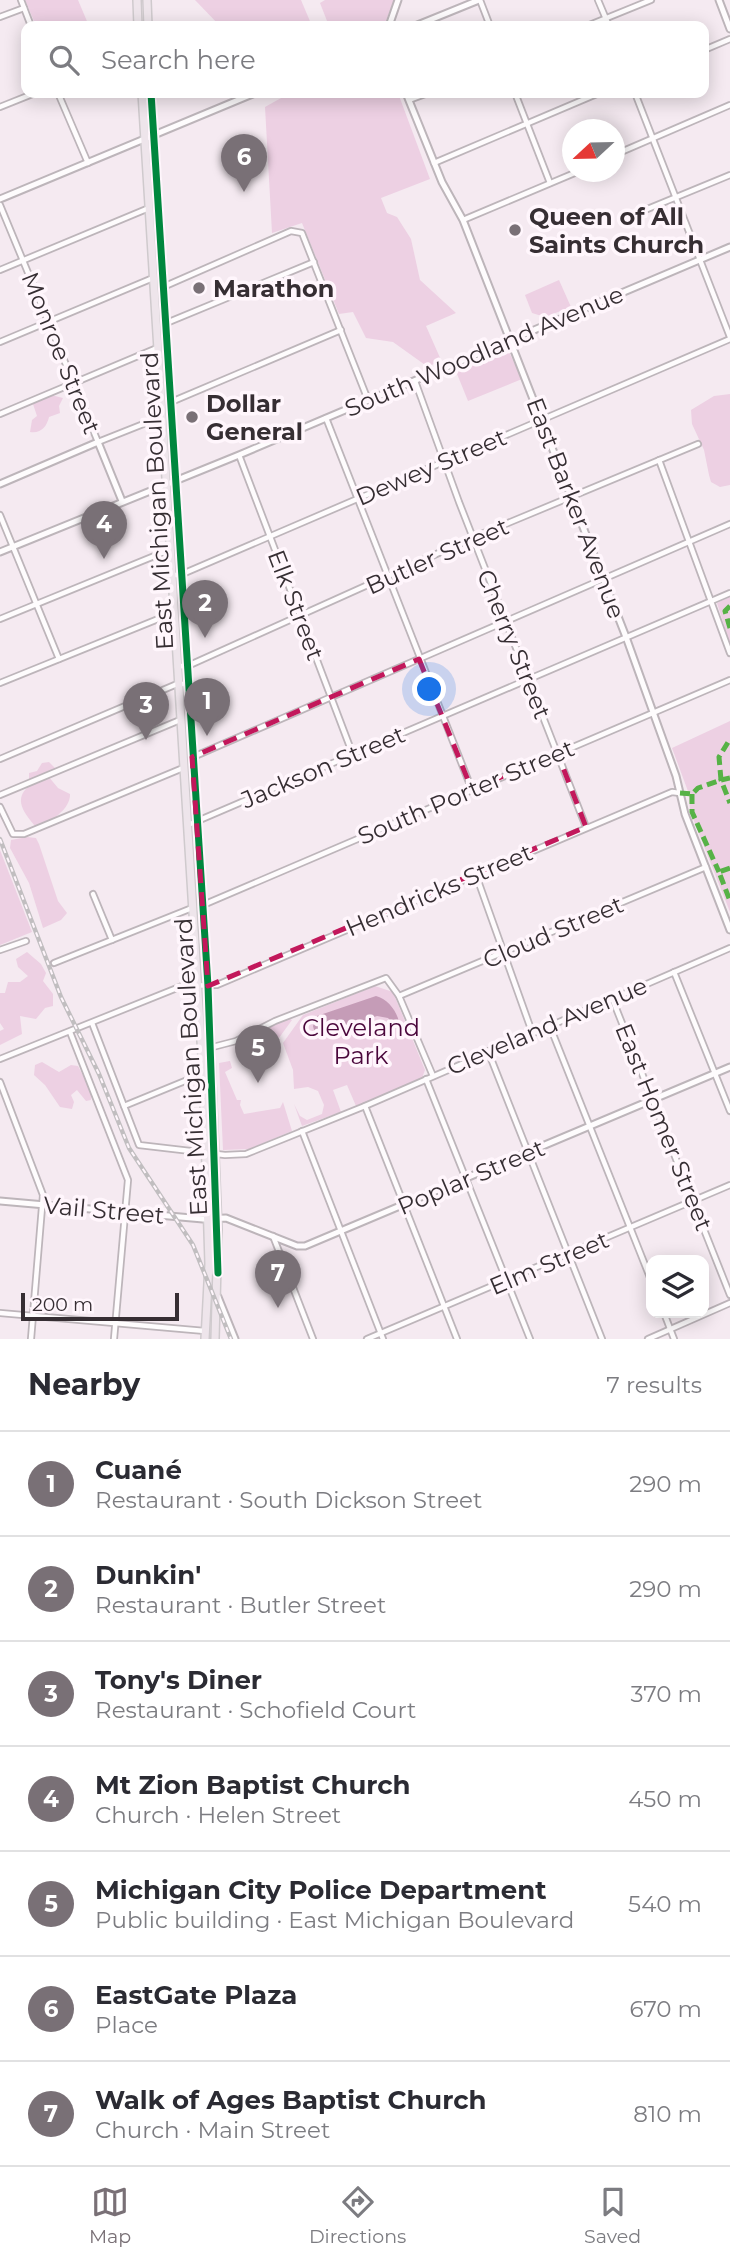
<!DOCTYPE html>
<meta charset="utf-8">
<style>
:root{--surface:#fff;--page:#f2f2f3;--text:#2b2b33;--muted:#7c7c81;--line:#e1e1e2;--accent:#797076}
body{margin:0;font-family:Montserrat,sans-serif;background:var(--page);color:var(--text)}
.controls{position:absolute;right:21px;bottom:21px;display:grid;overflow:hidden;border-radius:14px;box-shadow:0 4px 18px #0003}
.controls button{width:63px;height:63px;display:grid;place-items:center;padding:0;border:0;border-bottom:2px solid var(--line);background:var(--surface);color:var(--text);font:35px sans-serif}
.compass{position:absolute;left:562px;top:119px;width:63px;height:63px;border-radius:50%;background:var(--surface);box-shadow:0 4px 18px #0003;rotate:248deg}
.scale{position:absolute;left:21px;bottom:18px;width:158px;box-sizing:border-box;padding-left:7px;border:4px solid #362e33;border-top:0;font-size:19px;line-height:24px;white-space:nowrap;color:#362e33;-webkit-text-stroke:5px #fff6fc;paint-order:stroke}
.you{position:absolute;left:430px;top:690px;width:24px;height:24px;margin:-18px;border:5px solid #fff;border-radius:50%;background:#1a73e8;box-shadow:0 0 0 10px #1a73e833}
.badge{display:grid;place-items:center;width:46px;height:46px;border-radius:50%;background:var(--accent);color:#fff;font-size:23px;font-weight:700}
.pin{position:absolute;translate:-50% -58px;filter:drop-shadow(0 2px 4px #0008)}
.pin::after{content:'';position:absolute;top:37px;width:24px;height:21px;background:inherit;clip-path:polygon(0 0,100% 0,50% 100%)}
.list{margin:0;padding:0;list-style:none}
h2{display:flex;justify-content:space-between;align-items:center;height:91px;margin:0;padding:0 28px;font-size:30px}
h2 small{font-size:23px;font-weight:400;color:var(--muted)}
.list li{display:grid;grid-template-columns:46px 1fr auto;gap:21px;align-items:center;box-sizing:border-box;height:105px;padding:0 28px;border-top:2px solid var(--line)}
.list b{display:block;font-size:26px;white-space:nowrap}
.list p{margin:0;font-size:23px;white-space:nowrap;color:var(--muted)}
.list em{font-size:23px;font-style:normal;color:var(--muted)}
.icon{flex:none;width:38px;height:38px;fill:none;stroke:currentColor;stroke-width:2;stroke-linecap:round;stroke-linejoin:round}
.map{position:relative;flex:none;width:730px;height:1339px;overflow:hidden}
.search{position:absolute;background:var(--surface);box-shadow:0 4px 18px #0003;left:21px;right:21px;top:21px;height:77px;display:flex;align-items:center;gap:18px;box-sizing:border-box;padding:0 24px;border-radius:14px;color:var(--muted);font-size:26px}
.sheet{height:826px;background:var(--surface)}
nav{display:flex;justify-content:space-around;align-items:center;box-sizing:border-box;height:98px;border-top:2px solid var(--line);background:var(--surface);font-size:19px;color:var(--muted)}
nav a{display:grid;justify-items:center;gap:4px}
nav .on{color:var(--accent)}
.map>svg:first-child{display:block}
</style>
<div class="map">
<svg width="730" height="1339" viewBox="0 0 730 1339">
<rect width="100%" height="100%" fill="#f5eaf1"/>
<g fill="#edd0e3">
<polygon points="25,0 78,0 89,26 36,26"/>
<polygon points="195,0 301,0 312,26 220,26"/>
<polygon points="325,0 394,0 384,26 329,26 320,3"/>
<polygon points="290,93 398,93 430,179 381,198 387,213 397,217 411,239 420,280 456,313 426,326 441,360 428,367 393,342 366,338 353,312 339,314 302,223 272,233 265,107"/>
<polygon points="559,280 571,307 545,317 532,313 525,295"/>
<polygon points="507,348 522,379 468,401 455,369"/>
<polygon points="730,394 730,485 720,487 711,482 709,475 704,450 692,424 691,410 714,396"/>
<path d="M51,395l12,3 -4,8 1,7 -11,4c-2,9 -8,17 -19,15l2,-12 5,-4 -4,-12z"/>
<polygon points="730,597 730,644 717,603"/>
<polygon points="730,721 730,912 690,811 689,794 672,748"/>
<path d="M49,762l7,7 -8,7 10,12 12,6c1,15 -21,30 -35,32 -11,-13 -22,-27 -6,-40v-13l8,-2 5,-8z"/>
<polygon points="27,837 36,838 39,844 58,901 67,913 61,920 43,928 29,883 10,848 11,840"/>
<polygon points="0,850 32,932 0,945"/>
<polygon points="27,952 41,964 46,973 43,981 53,994 53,1006 45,1008 36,1019 20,1016 22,1034 0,1045 0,1031 4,1029 0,1023 0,993 5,993 8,982 20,982 28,976 18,967 16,959"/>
<polygon points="375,986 393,992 425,1070 422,1078 356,1106 347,1085 333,1090 341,1112 302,1126 294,1104 300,1116 307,1120 322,1114 324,1105 318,1091 308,1087 294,1089 293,1070 283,1043 303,1015"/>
<polygon points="288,1018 292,1020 276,1042 272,1043 271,1039 244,1045 241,1050 242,1042"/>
<polygon points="230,1061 232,1068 225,1072 237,1100 241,1100 240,1105 244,1114 280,1108 283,1102 292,1131 249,1149 223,1150 219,1063"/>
<polygon points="42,1062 59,1072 71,1065 78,1066 92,1093 91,1100 86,1101 77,1090 71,1095 74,1102 72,1109 60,1107 45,1085 34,1075 35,1065"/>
</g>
<path fill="#c59cb7" d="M376,996c14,3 26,22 23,35l-11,-13 -11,-2 -57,20 -5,-2 -2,-8 4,-10z"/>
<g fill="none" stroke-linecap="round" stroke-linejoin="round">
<g stroke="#bdb5ba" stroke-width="8">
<g id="minor">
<polyline points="21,0 31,26"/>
<polyline points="480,0 490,26"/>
<polyline points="598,0 609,26"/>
<polyline points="0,17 24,8"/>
<polyline points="587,26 651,0"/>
<polyline points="704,50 730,39"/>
<polyline points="58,93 88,163"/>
<polyline points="515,93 550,183"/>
<polyline points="635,93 730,337"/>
<polyline points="409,100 428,93"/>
<polyline points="0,107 35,93"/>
<polyline points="614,155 730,105"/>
<polyline points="434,163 599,93"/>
<polyline points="0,205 98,442 161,417"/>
<polyline points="645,210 730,175"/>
<polyline points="463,220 577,172"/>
<polyline points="0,270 149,208"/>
<polyline points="163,287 291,231 302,233 368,400"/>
<polyline points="164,324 314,262"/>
<polyline points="0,342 153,278"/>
<polyline points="415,381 459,502 586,827"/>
<polyline points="171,402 341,330"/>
<polyline points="0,414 157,348"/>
<polyline points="326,418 472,790"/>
<polyline points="239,455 353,755"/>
<polyline points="659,460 730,653"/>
<polyline points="0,515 59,659"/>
<polyline points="171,575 180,575 730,339"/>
<polyline points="0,619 169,550"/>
<polyline points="177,667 192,664 472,538 698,444"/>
<polyline points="0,683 173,613"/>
<polyline points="193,757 730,524"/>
<polyline points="0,759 177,684 187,684"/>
<polyline points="0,795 180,720"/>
<polyline points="0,807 13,834 24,834 183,768"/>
<polyline points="188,825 730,593"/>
<polyline points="476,875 532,1032"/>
<polyline points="93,894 112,940"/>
<polyline points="203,905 730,680"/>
<polyline points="0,950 26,941"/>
<polyline points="54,963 192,908"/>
<polyline points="674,972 730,1111"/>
<polyline points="399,996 706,867"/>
<polyline points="612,998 730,1295"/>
<polyline points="92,1023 139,1145 225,1155 246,1154 365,1106 730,948"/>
<polyline points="549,1024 651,1280"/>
<polyline points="70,1032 128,1180 114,1339"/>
<polyline points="209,1048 236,1041 275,1021 386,978 399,996 433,1076"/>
<polyline points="488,1051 602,1339"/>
<polyline points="0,1059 182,986 217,985 672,792 680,793"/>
<polyline points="426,1079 530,1339"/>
<polyline points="0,1082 43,1195 31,1339"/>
<polyline points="124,1106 202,1074"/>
<polyline points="365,1106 457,1339"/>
<polyline points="302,1131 383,1339"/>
<polyline points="273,1236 313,1339"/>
<polyline points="0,1313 205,1331"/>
<polyline points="664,1313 674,1339"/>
<polyline points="367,1339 730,1185"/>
<polyline points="648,1339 730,1303"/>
</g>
</g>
<g stroke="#bdb5ba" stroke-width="9">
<g id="tertiary">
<polyline points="719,0 730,29"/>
<polyline points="389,26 398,0"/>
<polyline points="415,26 479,0"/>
<polyline points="406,93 442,182 463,220 626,637 676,776 685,814 730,930"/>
<polyline points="0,199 255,93"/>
<polyline points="0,484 98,442 122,501"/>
<polyline points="0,552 239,455 730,247"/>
<polyline points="0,1201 203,1219 226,1218 297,1246 305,1246 730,1067"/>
<polyline points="218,1297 235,1339"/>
</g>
</g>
<g stroke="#cfcacd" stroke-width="10">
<g id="primary">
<polyline points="137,0 138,26"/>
<polyline points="147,0 148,26"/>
<polyline points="142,93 203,1073 209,1264 205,1339"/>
<polyline points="151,93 208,986 218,1229 215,1339"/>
</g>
</g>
<use href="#minor" stroke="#fefcfd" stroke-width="4.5"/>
<use href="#tertiary" stroke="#fefcfd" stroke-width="5"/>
<use href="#primary" stroke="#eee5eb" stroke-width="7"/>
<g stroke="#c1bec0" stroke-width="4.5">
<polyline id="rail" points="0,839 61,997 99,1074 129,1148 193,1245 231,1339"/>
</g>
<use href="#rail" stroke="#fff6fc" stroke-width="2" stroke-dasharray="5" stroke-linecap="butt"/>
<g stroke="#56b246" stroke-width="5" stroke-dasharray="10 5" stroke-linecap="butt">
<polyline points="730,606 725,611 730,628"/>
<polyline points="730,778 721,780 730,803"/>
<polyline points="680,793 692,794 698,788 721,780 719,757 730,739"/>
<polyline points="692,794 692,812 719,872"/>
<polyline points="730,868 719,872 730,901"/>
</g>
<g stroke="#fff6fc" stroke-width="11">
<polyline id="cycleway" points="151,93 208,986 218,1273"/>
</g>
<use href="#cycleway" stroke="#00873e" stroke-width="7"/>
</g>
<path fill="none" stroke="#c2185b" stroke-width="5" stroke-dasharray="14 9" stroke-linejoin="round" d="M419,659l53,131 85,-38 29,75 -378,159 -16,-229z"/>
<g fill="#797076" stroke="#fff6fc" stroke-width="2.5">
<circle cx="515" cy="230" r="7"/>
<circle cx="199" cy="288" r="7"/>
<circle cx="192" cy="417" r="7"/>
</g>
<g text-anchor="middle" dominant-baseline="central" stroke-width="7" stroke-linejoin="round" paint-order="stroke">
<g font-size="24" font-weight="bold" fill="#362e33" stroke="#fff6fc" text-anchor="start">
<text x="529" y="216">Queen of All<tspan x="529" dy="28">Saints Church</tspan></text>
<text x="213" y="288">Marathon</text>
<text x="206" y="403">Dollar<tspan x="206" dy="28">General</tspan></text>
</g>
<g font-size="24" fill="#362e33" stroke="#fff6fc">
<text transform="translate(484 351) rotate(-23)">South Woodland Avenue</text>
<text transform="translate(61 353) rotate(68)">Monroe Street</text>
<text transform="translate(431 467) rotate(-23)">Dewey Street</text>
<text transform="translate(157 501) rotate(-93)">East Michigan Boulevard</text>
<text transform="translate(576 508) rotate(69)">East Barker Avenue</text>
<text transform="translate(437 556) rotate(-24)">Butler Street</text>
<text transform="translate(296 605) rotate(69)">Elk Street</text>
<text transform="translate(514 644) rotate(68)">Cherry Street</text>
<text transform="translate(323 767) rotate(-23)">Jackson Street</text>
<text transform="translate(466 792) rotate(-23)">South Porter Street</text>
<text transform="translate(439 890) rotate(-23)">Hendricks Street</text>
<text transform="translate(553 932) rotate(-23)">Cloud Street</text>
<text transform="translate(547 1026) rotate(-23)">Cleveland Avenue</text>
<text transform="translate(191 1067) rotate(-93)">East Michigan Boulevard</text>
<text transform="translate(664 1127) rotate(68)">East Homer Street</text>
<text transform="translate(471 1177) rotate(-23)">Poplar Street</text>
<text transform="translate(104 1210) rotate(5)">Vail Street</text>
<text transform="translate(549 1263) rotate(-23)">Elm Street</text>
</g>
<g font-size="24" fill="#4a063b" stroke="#fff6fc">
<text x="361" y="1027">Cleveland<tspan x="361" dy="28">Park</tspan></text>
</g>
</g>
</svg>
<div class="controls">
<button><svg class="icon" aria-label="layers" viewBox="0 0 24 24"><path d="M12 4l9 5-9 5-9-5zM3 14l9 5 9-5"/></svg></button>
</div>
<svg class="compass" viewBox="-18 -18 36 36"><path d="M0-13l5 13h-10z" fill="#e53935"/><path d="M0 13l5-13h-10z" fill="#7c7c81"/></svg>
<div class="scale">200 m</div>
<div class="you"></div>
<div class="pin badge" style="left:207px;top:736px">1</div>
<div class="pin badge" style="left:205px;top:638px">2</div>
<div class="pin badge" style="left:146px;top:740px">3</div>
<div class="pin badge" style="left:104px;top:559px">4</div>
<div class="pin badge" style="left:258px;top:1083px">5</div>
<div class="pin badge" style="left:244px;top:192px">6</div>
<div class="pin badge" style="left:278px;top:1308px">7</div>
<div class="search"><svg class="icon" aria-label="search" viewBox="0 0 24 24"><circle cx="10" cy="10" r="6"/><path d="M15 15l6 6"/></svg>Search here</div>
</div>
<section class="sheet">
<h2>Nearby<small>7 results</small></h2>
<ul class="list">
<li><span class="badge">1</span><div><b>Cuané</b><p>Restaurant · South Dickson Street</p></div><em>290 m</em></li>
<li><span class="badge">2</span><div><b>Dunkin'</b><p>Restaurant · Butler Street</p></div><em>290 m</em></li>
<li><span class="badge">3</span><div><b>Tony's Diner</b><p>Restaurant · Schofield Court</p></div><em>370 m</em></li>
<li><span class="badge">4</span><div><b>Mt Zion Baptist Church</b><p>Church · Helen Street</p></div><em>450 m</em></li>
<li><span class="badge">5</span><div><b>Michigan City Police Department</b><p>Public building · East Michigan Boulevard</p></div><em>540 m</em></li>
<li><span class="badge">6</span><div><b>EastGate Plaza</b><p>Place</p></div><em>670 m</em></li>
<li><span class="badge">7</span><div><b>Walk of Ages Baptist Church</b><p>Church · Main Street</p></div><em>810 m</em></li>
</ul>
</section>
<nav>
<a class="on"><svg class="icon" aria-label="map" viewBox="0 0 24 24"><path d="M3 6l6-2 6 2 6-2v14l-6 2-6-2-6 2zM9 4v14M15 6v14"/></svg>Map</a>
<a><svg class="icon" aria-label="directions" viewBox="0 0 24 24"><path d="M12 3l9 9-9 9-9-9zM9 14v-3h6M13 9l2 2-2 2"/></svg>Directions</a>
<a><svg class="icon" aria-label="saved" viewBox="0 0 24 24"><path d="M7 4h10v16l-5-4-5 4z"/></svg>Saved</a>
</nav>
